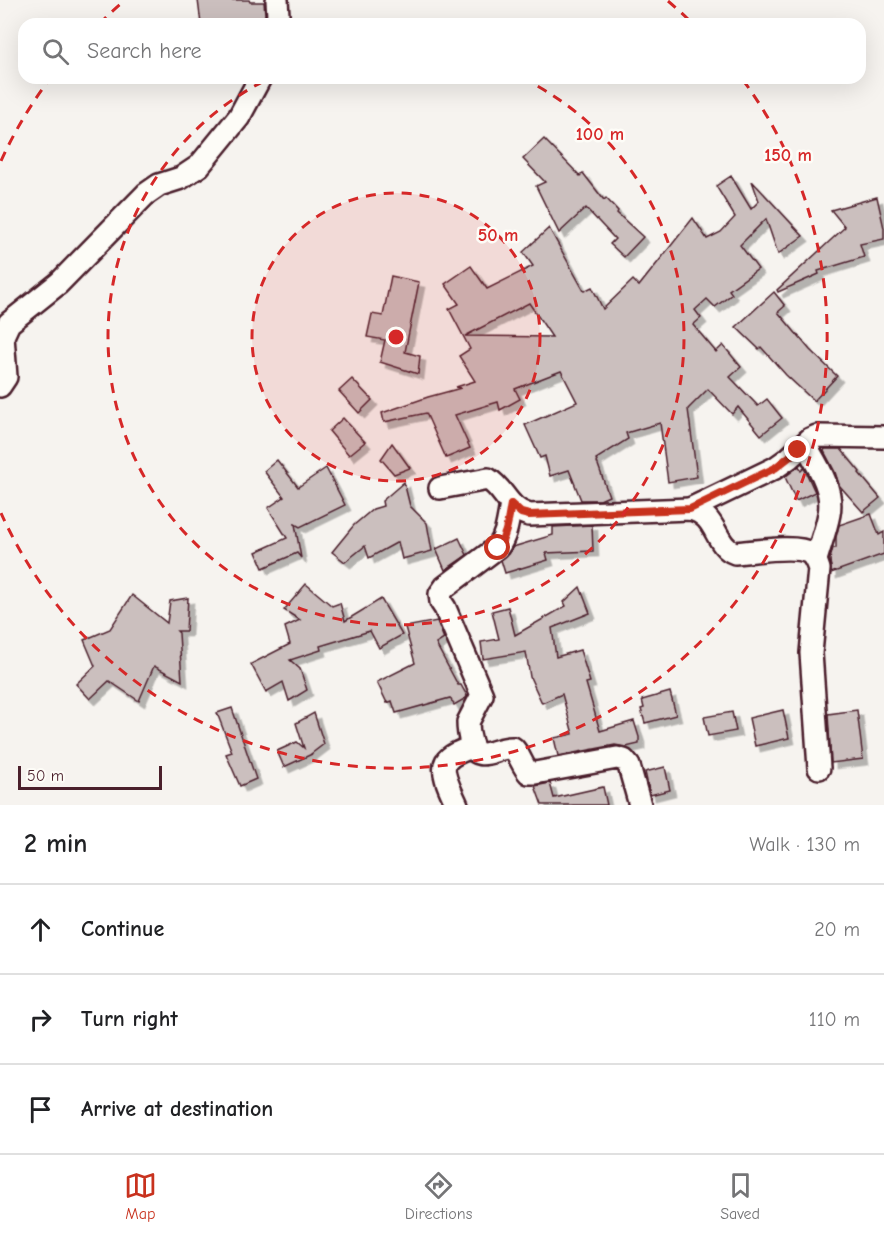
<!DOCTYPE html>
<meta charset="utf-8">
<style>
:root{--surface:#fff;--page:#f2f2f2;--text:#202124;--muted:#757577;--line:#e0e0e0;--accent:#c8321e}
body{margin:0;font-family:"Comic Neue",sans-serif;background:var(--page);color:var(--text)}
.scale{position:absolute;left:18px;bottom:15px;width:144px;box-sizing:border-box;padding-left:6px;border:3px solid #4a1f2b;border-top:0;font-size:16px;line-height:21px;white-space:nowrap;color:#4a1f2b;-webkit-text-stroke:4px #fdfcf7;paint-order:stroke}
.stop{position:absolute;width:18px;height:18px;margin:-14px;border:4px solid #c8321e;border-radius:50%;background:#fff}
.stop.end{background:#c8321e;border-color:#fff;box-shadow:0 2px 6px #0008}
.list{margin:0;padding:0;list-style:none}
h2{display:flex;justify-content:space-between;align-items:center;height:78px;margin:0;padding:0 24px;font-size:26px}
h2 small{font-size:20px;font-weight:400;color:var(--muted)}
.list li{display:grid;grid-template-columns:39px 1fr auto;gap:18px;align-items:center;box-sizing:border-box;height:90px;padding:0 24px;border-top:2px solid var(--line)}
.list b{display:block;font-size:22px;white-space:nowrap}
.list em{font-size:20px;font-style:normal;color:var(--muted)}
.icon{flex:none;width:33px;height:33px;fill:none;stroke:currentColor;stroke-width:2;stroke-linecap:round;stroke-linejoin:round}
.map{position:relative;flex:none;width:884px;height:805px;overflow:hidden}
.search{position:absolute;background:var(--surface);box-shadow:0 6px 24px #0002;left:18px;right:18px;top:18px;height:66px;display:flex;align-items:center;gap:15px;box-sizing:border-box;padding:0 21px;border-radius:18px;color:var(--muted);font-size:22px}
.sheet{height:348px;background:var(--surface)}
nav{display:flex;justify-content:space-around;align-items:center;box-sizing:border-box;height:84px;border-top:2px solid var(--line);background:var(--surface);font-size:16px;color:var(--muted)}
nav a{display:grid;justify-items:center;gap:3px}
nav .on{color:var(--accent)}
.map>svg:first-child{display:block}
</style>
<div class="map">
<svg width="884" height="805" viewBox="0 0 884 805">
<defs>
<filter id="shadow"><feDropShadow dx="5.5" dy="5.5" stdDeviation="0" flood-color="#0004"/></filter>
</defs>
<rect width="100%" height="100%" fill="#f6f3ef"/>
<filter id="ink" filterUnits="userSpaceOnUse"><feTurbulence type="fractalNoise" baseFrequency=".0167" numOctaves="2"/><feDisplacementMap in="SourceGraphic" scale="12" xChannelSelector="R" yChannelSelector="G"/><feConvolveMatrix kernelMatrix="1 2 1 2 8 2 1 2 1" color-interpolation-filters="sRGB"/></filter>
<g filter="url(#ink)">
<g fill="#cbbfbe" stroke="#4a1f2b" stroke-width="1.5" fill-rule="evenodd" filter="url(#shadow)">
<polygon points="198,0 249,0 250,2 264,2 265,14 264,24 201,24"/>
<polygon points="544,139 580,176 583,173 604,200 606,198 618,211 617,213 643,237 624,257 610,244 615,239 586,208 559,233 536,186 545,182 523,159"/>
<path d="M731,176l20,33 8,-8 -7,-20 51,55 -25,18 -12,-35 -26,26 18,24 -29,21 3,4 -17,13 -8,-8 -12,11 6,8 -8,7 23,27 7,-7 18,22 -11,10 28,29 9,-7 15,19 -21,17 -23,-28 -6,7 -24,-25 -20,20 9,68 -29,5 -8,-59 -34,10 2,6 -32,20 13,37 -9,4h-19l-12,-30 -19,6 -5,-20 -5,2 -15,-33 52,-23 -16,-31 -46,18 5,10 -20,11 -2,-8 -43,13 15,33 -24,10 -20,-45 -42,9 -2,-9 46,-16 33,-9 -5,-1 19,-6 -16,-25 11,-7 -21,-40 10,-5 -14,-20 26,-18 16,23 46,-23 -10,-14 26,-24 35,63 8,-4 11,22 30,-29 6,6 54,-68 14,21 14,-7 14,-15 -19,-31zM529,303l23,34 -87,-1z"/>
<polygon points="877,197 884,228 884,239 860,244 864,257 818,271 819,274 778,292 777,290 845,227 831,210"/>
<polygon points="391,276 419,282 405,352 420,356 418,374 380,362 385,340 367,337 372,314 383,316"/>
<polygon points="774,292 785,306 778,312 810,350 837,376 814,401 786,375 761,347 759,349 736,327"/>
<polygon points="352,379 372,400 359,413 339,391"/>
<polygon points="343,418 365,442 349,455 329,431"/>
<polygon points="392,443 410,468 394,474 381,459"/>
<polygon points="825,449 841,449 860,472 859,473 880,498 863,512 839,485 835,472 824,451"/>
<polygon points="277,460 298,487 326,468 345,505 300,527 295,524 301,558 297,553 263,568 256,552 287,538 268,508 284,497 264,471"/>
<polygon points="799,466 801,471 804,468 815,492 796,501 785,477"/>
<polygon points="404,482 410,506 427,523 432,551 402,559 398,542 369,558 365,546 345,562 332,552 354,525 373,509 383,506 382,501"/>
<polygon points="871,514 879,535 884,532 884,554 831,573 830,559 833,548 836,548 836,537 839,525"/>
<polygon points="592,525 593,551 546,553 548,560 505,573 501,560 508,554 513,547 553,535 553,527"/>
<polygon points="459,538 467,555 445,570 436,549"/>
<polygon points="306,584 332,606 340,603 345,621 381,599 402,635 379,648 370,631 320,646 321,650 290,660 300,669 307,690 289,701 283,682 266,692 251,664 290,644 285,627 300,620 284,610"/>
<polygon points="580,587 590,613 552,628 556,657 580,650 590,682 586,683 600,731 634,721 639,737 639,744 626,747 615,745 558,756 554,738 573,734 562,694 542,703 530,677 526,652 483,659 481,642 499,639 492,611 508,607 515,635 566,606 564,602"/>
<polygon points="132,595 167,623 170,601 188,598 186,631 177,631 179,633 182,681 154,666 139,701 109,681 90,699 76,684 95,666 84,640 110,629"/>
<polygon points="437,621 444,639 436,644 458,685 461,685 467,696 466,698 454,705 450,698 396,713 392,701 387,703 377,682 415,663 405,627"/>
<polygon points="670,692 676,715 645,723 641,709 644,708 642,700"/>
<polygon points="232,708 256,779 240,786 226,754 232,752 217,713"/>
<polygon points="783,710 789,738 755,746 749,718"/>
<polygon points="857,710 863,759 831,763 828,714"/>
<polygon points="732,712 736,731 708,736 704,717"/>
<polygon points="314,713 324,744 311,754 312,754 284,767 277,751 297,742 304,748 296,723"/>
<polygon points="665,767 670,790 650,795 645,772"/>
<polygon points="550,783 554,798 603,787 607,805 542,805 535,786"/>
</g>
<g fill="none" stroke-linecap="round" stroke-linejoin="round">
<g stroke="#4a1f2b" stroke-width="26">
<g id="minor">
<polyline points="276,24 278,15 277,0"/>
<polyline points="0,386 6,377 3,336 9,323 59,283 146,194 159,185 181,178 199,166 239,117 260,78"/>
<path d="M805,444c12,21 29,45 24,70 -3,16 -9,31 -13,46"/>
<path d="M440,488l48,-9c17,10 19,30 41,36l161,-6c28,6 24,37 45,44 17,-1 61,-9 75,0 5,4 7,10 9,16l-8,84 8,115"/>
<path d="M511,504c-3,16 -4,31 -13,43l-53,40 -5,7 1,8 4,6 37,87 -14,27c0,7 1,14 3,20 6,24 26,4 42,6 7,7 9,18 16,25h6l82,-15 7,2 5,6 11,39"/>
<polyline points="690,509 775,468 789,458 810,439 817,436 884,437"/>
<path d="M457,805c-4,-10 -17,-32 -11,-43 5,-8 18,-12 26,-15"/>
</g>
</g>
<use href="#minor" stroke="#fdfcf7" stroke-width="21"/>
</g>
</g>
<g fill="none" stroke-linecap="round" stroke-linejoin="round" filter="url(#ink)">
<path stroke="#c8321e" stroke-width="8" d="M498,548c9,-13 10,-28 13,-44l10,9 8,2 161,-6 85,-41 23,-18"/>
</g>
<circle cx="396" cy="337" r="144" fill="#d62828" fill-opacity=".12"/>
<g fill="none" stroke="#d62828" stroke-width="3" stroke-dasharray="10 8">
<circle cx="396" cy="337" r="144"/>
<path d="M522 78A288 288 0 1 1 270 78"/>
<path d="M1 161A432 432 0 0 1 49 80M99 24A432 432 0 0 1 124 1M668 1A432 432 0 0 1 693 24M743 80A432 432 0 1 1 1 513"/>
</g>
<circle cx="396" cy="337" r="9" fill="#d62828" stroke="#fdfcf7" stroke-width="3"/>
<g font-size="18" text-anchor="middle" font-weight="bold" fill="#d62828" stroke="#fdfcf7" stroke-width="5" stroke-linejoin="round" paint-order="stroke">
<text x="600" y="140">100 m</text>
<text x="788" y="161">150 m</text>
<text x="498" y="241">50 m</text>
</g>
</svg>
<div class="scale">50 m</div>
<div class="stop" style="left:498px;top:548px"></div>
<div class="stop end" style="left:798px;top:450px"></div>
<div class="search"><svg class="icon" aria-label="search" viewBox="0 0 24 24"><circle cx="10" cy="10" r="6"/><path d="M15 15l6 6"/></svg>Search here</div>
</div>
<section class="sheet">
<h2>2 min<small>Walk · 130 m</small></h2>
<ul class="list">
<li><svg class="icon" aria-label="ahead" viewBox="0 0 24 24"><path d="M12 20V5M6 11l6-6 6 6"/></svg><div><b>Continue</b></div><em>20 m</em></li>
<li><svg class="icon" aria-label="right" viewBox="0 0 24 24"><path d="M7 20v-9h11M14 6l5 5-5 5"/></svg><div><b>Turn right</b></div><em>110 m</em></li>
<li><svg class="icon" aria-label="arrive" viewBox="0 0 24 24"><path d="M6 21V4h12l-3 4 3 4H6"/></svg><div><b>Arrive at destination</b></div></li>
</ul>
</section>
<nav>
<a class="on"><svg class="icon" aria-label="map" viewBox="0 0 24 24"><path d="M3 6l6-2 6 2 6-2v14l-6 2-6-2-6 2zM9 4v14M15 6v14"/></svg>Map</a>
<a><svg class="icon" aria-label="directions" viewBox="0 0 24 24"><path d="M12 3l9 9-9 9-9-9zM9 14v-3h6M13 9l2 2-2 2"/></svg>Directions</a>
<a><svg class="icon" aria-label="saved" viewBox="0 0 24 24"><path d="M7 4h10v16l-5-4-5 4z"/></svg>Saved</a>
</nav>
